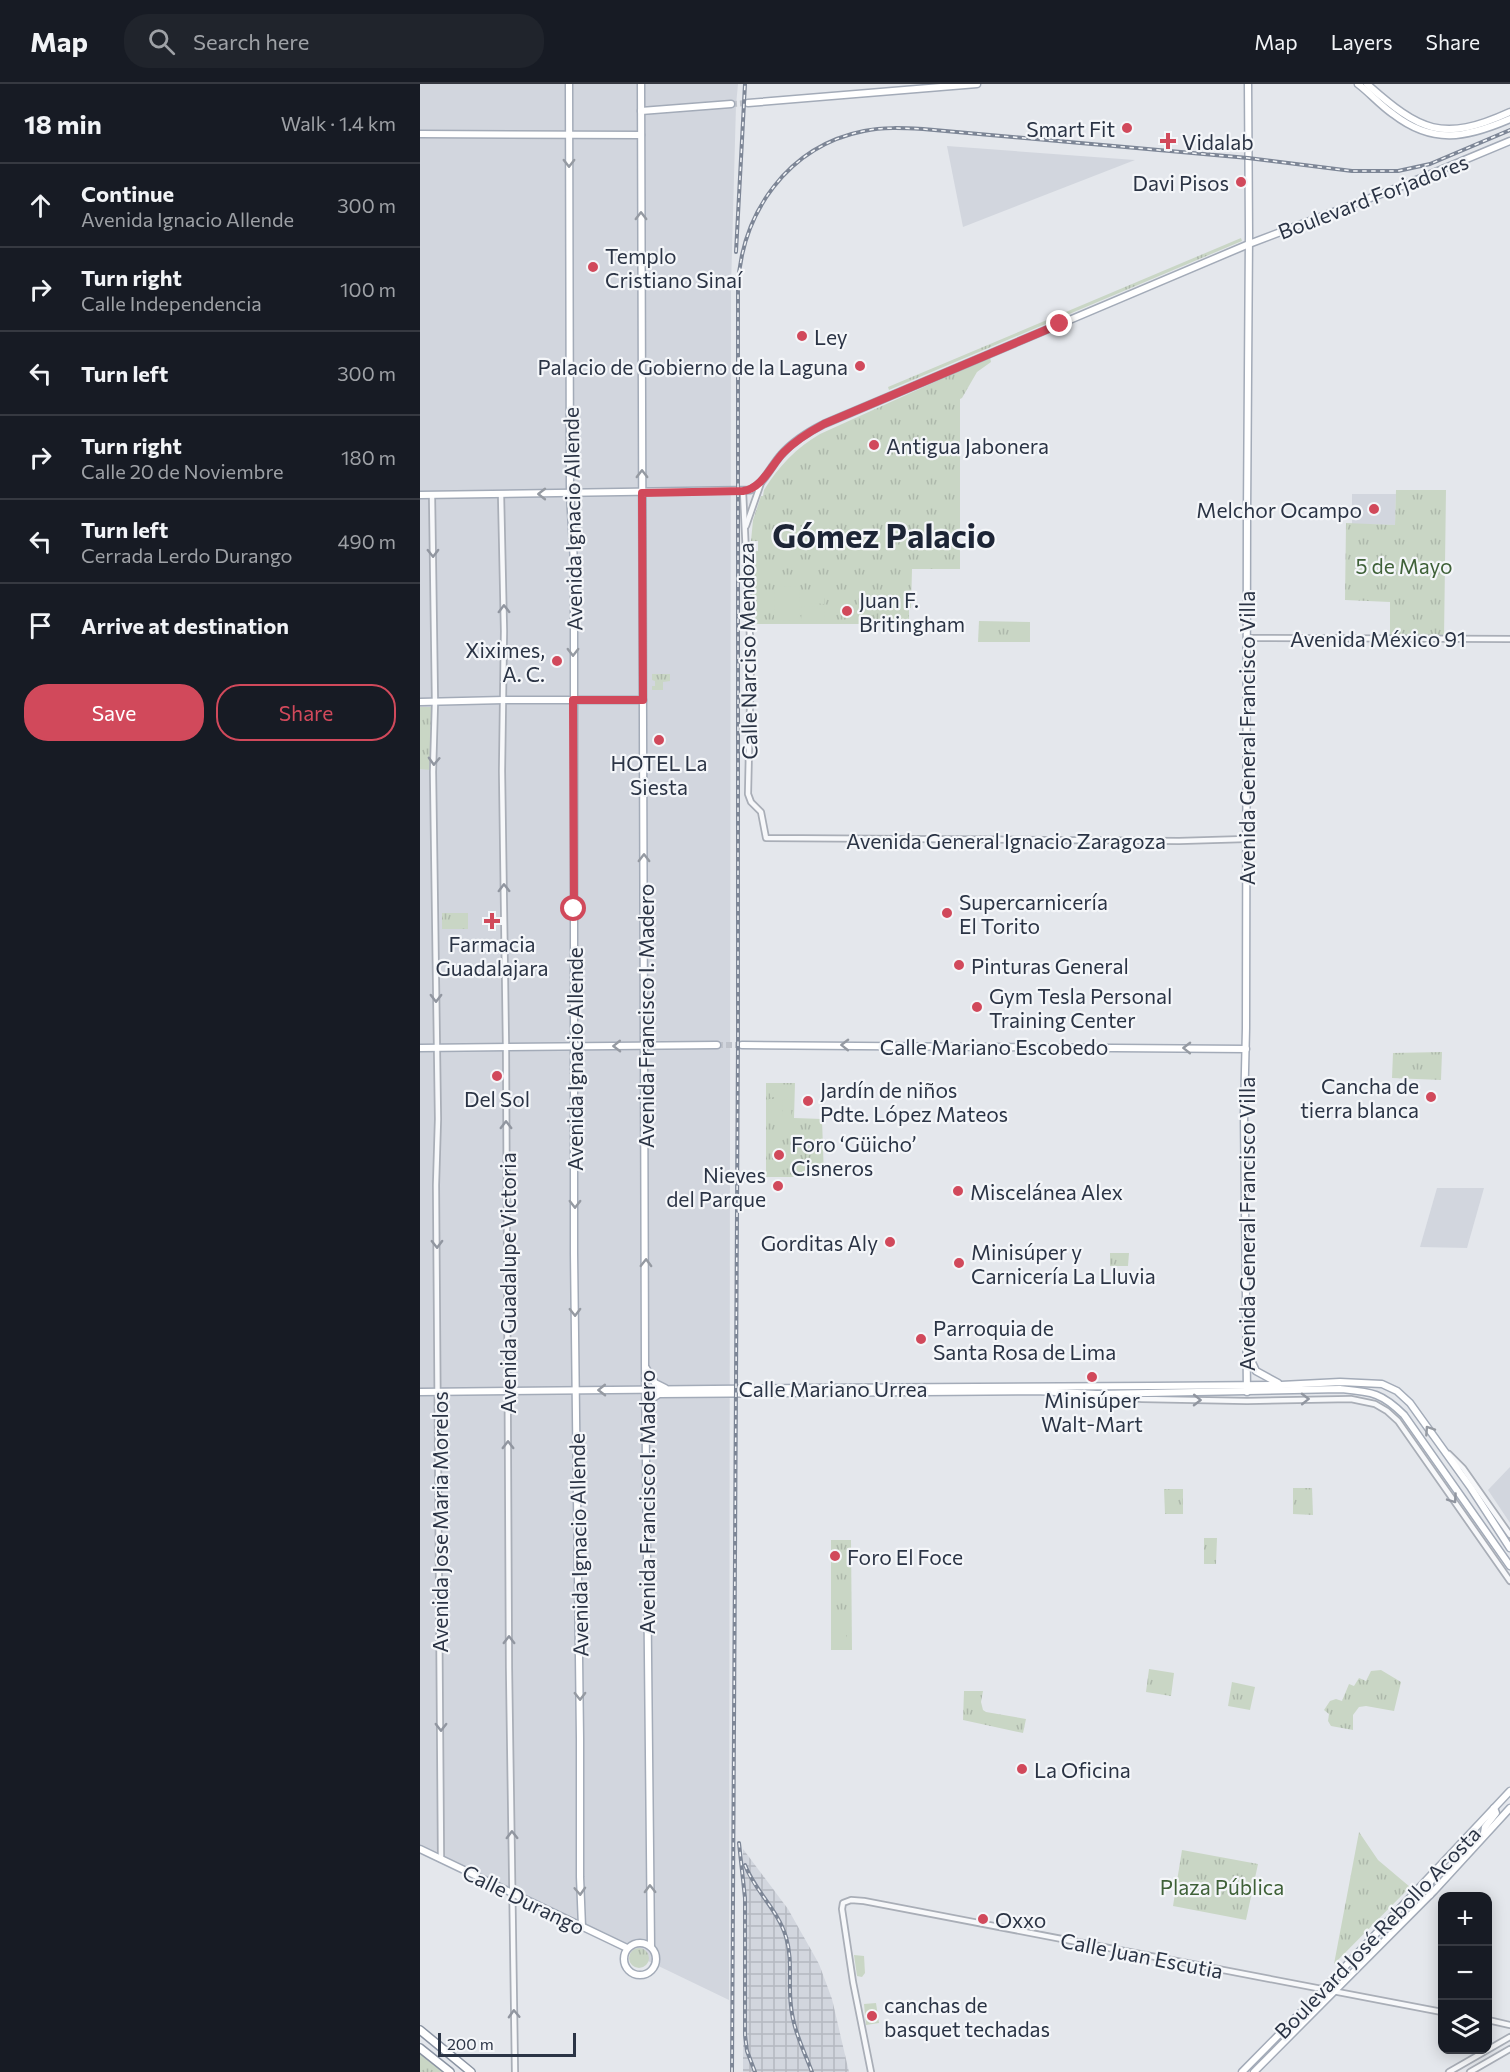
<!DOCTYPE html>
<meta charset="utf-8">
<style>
:root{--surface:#171b24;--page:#20242c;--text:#f1f3f6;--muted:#9ea1a6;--line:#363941;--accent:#d1495b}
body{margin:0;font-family:Commissioner,sans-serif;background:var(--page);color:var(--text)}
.controls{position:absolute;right:18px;bottom:18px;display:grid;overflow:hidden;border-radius:12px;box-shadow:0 3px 15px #0003}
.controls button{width:54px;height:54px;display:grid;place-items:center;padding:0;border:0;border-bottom:2px solid var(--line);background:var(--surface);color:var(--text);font:30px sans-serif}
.scale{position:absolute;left:18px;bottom:15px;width:138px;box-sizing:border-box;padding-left:6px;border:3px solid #2b3445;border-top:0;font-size:16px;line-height:21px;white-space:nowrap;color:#2b3445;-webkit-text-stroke:4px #f4f6f9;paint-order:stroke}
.stop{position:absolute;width:18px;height:18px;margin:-14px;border:4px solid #d1495b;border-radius:50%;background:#fff}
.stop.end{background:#d1495b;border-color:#fff;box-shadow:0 2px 6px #0008}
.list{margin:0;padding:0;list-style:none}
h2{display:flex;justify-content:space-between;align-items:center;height:78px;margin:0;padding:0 24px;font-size:26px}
h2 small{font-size:20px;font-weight:400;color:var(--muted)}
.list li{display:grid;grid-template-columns:39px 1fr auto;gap:18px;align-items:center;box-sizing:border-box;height:84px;padding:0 24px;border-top:2px solid var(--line)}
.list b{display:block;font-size:22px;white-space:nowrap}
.list p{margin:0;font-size:20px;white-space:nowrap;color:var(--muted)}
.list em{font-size:20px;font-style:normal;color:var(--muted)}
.actions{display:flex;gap:12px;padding:18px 24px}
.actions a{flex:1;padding:14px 0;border:2px solid var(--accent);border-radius:24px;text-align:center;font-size:21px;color:var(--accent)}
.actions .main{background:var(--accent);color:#fff}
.icon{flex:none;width:33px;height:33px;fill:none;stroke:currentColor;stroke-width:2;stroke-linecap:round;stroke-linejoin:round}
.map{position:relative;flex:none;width:1090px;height:1988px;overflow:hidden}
header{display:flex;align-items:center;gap:36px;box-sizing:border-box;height:84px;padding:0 30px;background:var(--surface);border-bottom:2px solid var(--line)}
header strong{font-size:28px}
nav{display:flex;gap:33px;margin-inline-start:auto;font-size:21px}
.search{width:420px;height:54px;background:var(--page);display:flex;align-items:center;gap:15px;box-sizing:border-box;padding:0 21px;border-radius:24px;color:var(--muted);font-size:22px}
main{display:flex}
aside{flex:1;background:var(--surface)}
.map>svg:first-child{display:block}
</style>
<header>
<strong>Map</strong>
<div class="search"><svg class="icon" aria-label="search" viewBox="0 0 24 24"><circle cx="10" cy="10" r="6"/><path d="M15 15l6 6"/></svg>Search here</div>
<nav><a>Map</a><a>Layers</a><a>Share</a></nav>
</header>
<main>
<aside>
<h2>18 min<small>Walk · 1.4 km</small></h2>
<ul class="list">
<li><svg class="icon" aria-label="ahead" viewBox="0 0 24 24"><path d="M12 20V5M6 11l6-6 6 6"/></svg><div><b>Continue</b><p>Avenida Ignacio Allende</p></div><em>300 m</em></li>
<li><svg class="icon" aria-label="right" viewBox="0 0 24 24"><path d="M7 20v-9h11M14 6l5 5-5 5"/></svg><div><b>Turn right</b><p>Calle Independencia</p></div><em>100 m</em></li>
<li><svg class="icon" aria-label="left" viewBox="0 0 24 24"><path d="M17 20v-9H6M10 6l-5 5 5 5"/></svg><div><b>Turn left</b></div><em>300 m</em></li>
<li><svg class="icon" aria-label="right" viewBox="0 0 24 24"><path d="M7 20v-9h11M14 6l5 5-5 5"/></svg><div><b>Turn right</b><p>Calle 20 de Noviembre</p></div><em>180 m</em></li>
<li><svg class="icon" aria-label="left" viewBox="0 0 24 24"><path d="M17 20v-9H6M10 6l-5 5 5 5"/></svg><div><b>Turn left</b><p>Cerrada Lerdo Durango</p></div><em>490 m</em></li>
<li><svg class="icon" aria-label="arrive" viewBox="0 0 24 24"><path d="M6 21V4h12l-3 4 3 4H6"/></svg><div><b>Arrive at destination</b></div></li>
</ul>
<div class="actions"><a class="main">Save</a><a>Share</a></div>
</aside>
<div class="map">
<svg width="1090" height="1988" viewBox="0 0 1090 1988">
<defs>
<pattern id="industrial-grid" width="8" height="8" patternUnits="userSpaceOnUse" patternTransform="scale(1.5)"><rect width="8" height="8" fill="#d2d6de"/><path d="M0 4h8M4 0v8" fill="none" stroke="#b4b8c0"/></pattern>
<pattern id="grass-tufts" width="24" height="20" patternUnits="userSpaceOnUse" patternTransform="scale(1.5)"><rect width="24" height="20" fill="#c9d6c5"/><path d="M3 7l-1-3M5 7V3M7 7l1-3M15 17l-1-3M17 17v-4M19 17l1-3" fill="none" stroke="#adb8ab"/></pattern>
</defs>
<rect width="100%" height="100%" fill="#e4e7ec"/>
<g fill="#d2d6de">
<polygon points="0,0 318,0 316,21 311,203 309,1916 0,1767"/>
<polygon points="527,62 715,76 543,143"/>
<polygon points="932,410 976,410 975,441 932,440"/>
<polygon points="1017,1104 1064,1104 1047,1164 1000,1163"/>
<polygon points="1090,1383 1090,1439 1068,1406"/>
</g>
<polygon fill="url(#industrial-grid)" points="323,1765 368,1825 399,1880 412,1915 429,1988 323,1988"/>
<g fill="url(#grass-tufts)">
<polygon points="821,154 822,157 469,306 468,303"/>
<path d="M570,273l1,5 -14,10 -15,26 -2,1v170h-48l-1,39h-2v16h-154l1,-19h-5l2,-32 -3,-6 1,-16h7v-10h-7l2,-21 8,-24h2l1,-6c15,-24 32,-42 56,-56z"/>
<polygon points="976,406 1026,406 1024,555 970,554 970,518 925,516 926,439 975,441"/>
<polygon points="559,537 610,538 610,558 558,558"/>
<polygon points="232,590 250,590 250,597 243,598 243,606 232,606 232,602 235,602 235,597 232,596"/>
<polygon points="0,623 11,623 11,686 0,685"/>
<rect x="22" y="829" width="26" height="16"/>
<polygon points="1022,968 1021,996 972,994 973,969"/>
<polygon points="346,999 375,999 374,1034 402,1035 404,1093 346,1093"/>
<polygon points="690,1169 709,1169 708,1182 690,1182"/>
<polygon points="873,1404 892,1404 893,1431 873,1430"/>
<polygon points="744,1405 763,1405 763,1430 745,1430"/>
<polygon points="784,1454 797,1454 796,1480 784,1480"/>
<polygon points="411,1456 431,1456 432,1566 411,1566"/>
<polygon points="729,1585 754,1589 751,1612 726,1608"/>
<polygon points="961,1586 981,1598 974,1627 946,1622 939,1623 933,1631 933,1646 911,1642 908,1637 909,1630 904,1626 910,1617 916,1615 922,1617 929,1600 934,1602 939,1594 946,1597 951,1587"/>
<polygon points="812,1598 835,1603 830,1626 808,1622"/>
<polygon points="544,1607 563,1607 561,1618 563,1626 566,1628 606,1635 603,1649 543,1636"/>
<polygon points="939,1748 958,1776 990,1803 914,1880"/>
<polygon points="762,1766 838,1780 826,1836 753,1822"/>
<circle cx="219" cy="1874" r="10"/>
<polygon points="434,1871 444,1872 445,1889 442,1893 437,1892"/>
<polygon points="0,1966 27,1988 0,1988"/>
</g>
<g fill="#c9d6c5">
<polygon points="976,469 994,469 994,480 976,479"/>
<polygon points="391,496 404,496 404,520 391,519"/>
<polygon points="355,502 380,503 379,537 354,536"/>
<polygon points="382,522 405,523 404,537 381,536"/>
<polygon points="350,1002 372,1003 372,1014 350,1013"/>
<rect x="349" y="1015" width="11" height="18"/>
<polygon points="363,1015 372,1016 371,1033 362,1033"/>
<polygon points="412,1542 426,1542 426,1564 413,1563"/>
<polygon points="456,1919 459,1939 446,1941 444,1920"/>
</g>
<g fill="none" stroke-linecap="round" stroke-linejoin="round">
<g stroke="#bfc3cb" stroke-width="6" stroke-dasharray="6 3" stroke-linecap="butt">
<polyline points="311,20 328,19"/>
<polyline points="297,961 322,961"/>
</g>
<g stroke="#a9aeb7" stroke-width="8">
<g id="minor">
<polyline points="323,407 331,575 328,710 331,718 341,728 346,754 759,757 826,755"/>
<polyline points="81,410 84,547 82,687 86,963 89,1584 95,1988"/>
<polyline points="12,411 15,618 13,688 18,1035 16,1101 21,1775"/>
<polyline points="326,442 341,399"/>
<polyline points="827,554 1090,555"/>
<polyline points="684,1312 722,1315 827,1317 931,1315 955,1320 967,1327 978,1337 1090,1497"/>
<polyline points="1029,1370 1043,1384 1090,1451"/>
<polyline points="1068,1936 1090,1941"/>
<polyline points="451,1988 433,1898 422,1825 423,1819 431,1816 444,1817 1022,1928"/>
<polyline points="1029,1988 1090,1953"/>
<polyline points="1050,1988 1090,1965"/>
</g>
</g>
<g stroke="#a3abb8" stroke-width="9">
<g id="major">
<polyline points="149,0 150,410 154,479 154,1169 160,1654 160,1793 162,1843"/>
<polyline points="221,0 225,1282 231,1863"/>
<path d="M938,0c12,9 22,21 35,30 40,31 73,24 117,5"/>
<path d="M947,0c53,47 75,59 143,28"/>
<polyline points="328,19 557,0"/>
<polyline points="221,27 311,20"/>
<polyline points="0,50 221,51"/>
<path d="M0,411l330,-5c14,-6 21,-24 31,-35 12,-14 27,-23 43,-31l425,-180 153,-58 108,-45"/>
<polyline points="0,618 84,616 223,616"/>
<polyline points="322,961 826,965"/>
<polyline points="0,964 297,961"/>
<polyline points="828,1270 836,1287 858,1299"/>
<polyline points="226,1284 235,1299 245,1304"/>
<polyline points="0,1308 388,1304 732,1302 861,1301 920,1298 962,1300 977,1307 990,1319 1051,1404 1090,1464"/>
<polyline points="827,1308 824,1029 826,944 827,429 829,151 828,0"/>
<path d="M227,1324l6,-10 6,-4 377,-3 61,3 243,-5c31,3 41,3 64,26l106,151"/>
<polyline points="1064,1749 1065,1743 1076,1729 1074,1724"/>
<polyline points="0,1765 207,1864"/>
<polyline points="1010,1811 1007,1803 1013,1794"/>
<circle cx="220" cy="1875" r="16"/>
<polyline points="822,1988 904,1905 1090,1707"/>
<polyline points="834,1988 1014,1807 1090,1724"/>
</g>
</g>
<g stroke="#8b94a3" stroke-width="10">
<g id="highway">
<polyline points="0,1946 51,1988"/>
<polyline points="0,1964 30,1988"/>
</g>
</g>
<use href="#minor" stroke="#f7f8fa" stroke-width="4.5"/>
<use href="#major" stroke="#fff" stroke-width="6"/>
<use href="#highway" stroke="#fff" stroke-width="7"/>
<g stroke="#7d8696" stroke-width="4">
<g id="rail">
<polyline points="316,168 325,0"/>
<polyline points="319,1759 325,1814 325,1951 327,1967 335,1988"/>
<path d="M325,1781c10,26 33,45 41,72 7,23 2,46 5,69 2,23 13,45 21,66"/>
<path d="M312,1988l6,-1032v-753c3,-74 50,-141 126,-156 19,-4 39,-3 59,-2l325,29 104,13h46l32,-7 80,-34"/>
</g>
</g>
<use href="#rail" stroke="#f4f6f9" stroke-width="1.5" stroke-dasharray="4.5" stroke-linecap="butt"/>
</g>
<defs><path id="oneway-chevron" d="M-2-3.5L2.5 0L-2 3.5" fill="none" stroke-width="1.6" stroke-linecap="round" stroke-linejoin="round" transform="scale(1.5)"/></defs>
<g stroke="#959aa2">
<use href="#oneway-chevron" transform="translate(149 79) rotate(90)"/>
<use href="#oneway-chevron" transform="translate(221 132) rotate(-90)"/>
<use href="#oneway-chevron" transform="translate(222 390) rotate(-90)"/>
<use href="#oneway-chevron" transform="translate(122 410) rotate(180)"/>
<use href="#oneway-chevron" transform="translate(153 568) rotate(90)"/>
<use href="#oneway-chevron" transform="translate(224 774) rotate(-90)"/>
<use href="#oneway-chevron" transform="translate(425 961) rotate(-179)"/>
<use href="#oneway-chevron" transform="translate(197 962) rotate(179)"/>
<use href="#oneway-chevron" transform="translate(767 964) rotate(-179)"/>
<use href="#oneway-chevron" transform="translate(155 1120) rotate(90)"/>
<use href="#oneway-chevron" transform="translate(226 1179) rotate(-89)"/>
<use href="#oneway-chevron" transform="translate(155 1228) rotate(89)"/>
<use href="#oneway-chevron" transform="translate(182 1306) rotate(179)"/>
<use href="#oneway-chevron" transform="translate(1009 1346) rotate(-124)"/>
<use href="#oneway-chevron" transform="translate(160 1612) rotate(89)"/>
<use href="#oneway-chevron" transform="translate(230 1805) rotate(-91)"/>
<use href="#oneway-chevron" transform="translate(160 1807) rotate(87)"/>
</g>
<g stroke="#9196a0">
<use href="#oneway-chevron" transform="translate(13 469) rotate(89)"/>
<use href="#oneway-chevron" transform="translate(84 525) rotate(-91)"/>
<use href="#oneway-chevron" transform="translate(14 677) rotate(92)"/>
<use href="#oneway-chevron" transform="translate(84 804) rotate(-91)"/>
<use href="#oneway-chevron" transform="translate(16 914) rotate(90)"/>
<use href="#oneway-chevron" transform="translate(86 1041) rotate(-90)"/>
<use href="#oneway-chevron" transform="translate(17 1160) rotate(89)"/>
<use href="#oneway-chevron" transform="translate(885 1315) rotate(-1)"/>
<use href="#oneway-chevron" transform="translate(777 1316) rotate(1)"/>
<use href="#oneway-chevron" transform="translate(88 1361) rotate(-90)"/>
<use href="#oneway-chevron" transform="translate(1033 1415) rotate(55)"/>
<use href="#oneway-chevron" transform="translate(89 1556) rotate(-90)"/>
<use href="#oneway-chevron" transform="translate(21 1643) rotate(90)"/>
<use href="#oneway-chevron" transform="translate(92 1751) rotate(-91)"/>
<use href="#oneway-chevron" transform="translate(94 1930) rotate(-92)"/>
</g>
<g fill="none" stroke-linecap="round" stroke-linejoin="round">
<path stroke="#d1495b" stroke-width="8" d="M154,825l-1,-209h70l-1,-207 101,-2c20,-3 28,-26 41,-39 12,-12 25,-20 40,-28l236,-100"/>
</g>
<g fill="#d1495b" stroke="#f4f6f9" stroke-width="2">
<circle cx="707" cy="44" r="6"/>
<path d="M745 48h6v6h6v6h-6v6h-6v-6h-6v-6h6z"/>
<circle cx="821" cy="98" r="6"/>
<circle cx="173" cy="183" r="6"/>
<circle cx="382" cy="252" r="6"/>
<circle cx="440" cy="282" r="6"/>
<circle cx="454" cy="361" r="6"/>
<circle cx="954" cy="425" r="6"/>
<circle cx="427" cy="527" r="6"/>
<circle cx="137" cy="577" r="6"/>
<circle cx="239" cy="656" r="6"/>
<circle cx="527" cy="829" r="6"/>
<path d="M69 828h6v6h6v6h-6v6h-6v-6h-6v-6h6z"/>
<circle cx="539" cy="881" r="6"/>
<circle cx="557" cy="923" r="6"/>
<circle cx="77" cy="992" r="6"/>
<circle cx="1011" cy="1013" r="6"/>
<circle cx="388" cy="1017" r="6"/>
<circle cx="359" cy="1071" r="6"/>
<circle cx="358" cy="1102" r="6"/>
<circle cx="538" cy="1107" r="6"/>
<circle cx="470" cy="1158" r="6"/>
<circle cx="539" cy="1179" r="6"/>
<circle cx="501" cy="1255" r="6"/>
<circle cx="672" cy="1293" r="6"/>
<circle cx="415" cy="1472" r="6"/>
<circle cx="602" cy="1685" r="6"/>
<circle cx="563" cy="1835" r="6"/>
<circle cx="452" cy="1932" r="6"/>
</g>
<g text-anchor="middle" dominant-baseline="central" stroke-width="4.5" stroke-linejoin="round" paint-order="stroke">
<g font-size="21" fill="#2b3445" stroke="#f4f6f9" text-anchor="start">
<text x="695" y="44" text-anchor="end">Smart Fit</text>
<text x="762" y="57">Vidalab</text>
<text x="809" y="98" text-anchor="end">Davi Pisos</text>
<text x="185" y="171">Templo<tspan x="185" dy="24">Cristiano Sinaí</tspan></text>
<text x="394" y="252">Ley</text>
<text x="428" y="282" text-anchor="end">Palacio de Gobierno de la Laguna</text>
<text x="466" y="361">Antigua Jabonera</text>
<text x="942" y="425" text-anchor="end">Melchor Ocampo</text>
<text x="439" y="515">Juan F.<tspan x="439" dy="24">Britingham</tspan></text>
<text x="125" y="565" text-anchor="end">Xiximes,<tspan x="125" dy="24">A. C.</tspan></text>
<text x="239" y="678" text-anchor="middle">HOTEL La<tspan x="239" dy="24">Siesta</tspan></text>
<text x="539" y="817">Supercarnicería<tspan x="539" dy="24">El Torito</tspan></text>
<text x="72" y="859" text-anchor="middle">Farmacia<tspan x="72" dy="24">Guadalajara</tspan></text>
<text x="551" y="881">Pinturas General</text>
<text x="569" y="911">Gym Tesla Personal<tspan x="569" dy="24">Training Center</tspan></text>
<text x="999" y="1001" text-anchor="end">Cancha de<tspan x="999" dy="24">tierra blanca</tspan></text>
<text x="400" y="1005">Jardín de niños<tspan x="400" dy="24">Pdte. López Mateos</tspan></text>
<text x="77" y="1014" text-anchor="middle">Del Sol</text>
<text x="371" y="1059">Foro ‘Güicho’<tspan x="371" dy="24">Cisneros</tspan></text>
<text x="346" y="1090" text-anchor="end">Nieves<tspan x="346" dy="24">del Parque</tspan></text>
<text x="550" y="1107">Miscelánea Alex</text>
<text x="458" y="1158" text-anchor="end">Gorditas Aly</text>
<text x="551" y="1167">Minisúper y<tspan x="551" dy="24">Carnicería La Lluvia</tspan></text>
<text x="513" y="1243">Parroquia de<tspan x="513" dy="24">Santa Rosa de Lima</tspan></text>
<text x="672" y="1315" text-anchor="middle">Minisúper<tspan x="672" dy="24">Walt-Mart</tspan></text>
<text x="427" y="1472">Foro El Foce</text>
<text x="614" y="1685">La Oficina</text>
<text x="575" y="1835">Oxxo</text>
<text x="464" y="1920">canchas de<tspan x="464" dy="24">basquet techadas</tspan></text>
</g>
<g font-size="21" fill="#2b3445" stroke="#f4f6f9">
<text transform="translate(953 112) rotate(-21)">Boulevard Forjadores</text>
<text transform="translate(152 435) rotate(-91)">Avenida Ignacio Allende</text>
<text x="958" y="554">Avenida México 91</text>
<text transform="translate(327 567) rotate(-91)">Calle Narciso Mendoza</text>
<text transform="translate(826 654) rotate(-90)">Avenida General Francisco Villa</text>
<text x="586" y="756">Avenida General Ignacio Zaragoza</text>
<text transform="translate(225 932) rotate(-90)">Avenida Francisco I. Madero</text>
<text x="574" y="962">Calle Mariano Escobedo</text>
<text transform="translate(154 975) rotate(-90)">Avenida Ignacio Allende</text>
<text transform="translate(826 1140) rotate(-90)">Avenida General Francisco Villa</text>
<text transform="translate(87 1199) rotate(-90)">Avenida Guadalupe Victoria</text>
<text x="413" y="1304">Calle Mariano Urrea</text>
<text transform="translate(226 1418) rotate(-90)">Avenida Francisco I. Madero</text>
<text transform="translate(19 1438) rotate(-90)">Avenida Jose Maria Morelos</text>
<text transform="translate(158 1461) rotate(-91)">Avenida Ignacio Allende</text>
<text transform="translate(104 1815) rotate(26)">Calle Durango</text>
<text transform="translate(957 1848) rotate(-46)">Boulevard José Rebollo Acosta</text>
<text transform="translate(722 1871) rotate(11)">Calle Juan Escutia</text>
</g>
<g font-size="21" fill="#3f6138" stroke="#f4f6f9">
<text x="984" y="481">5 de Mayo</text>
<text x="802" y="1802">Plaza Pública</text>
</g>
<g font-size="33" font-weight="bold" fill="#1d2536" stroke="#f4f6f9">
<text x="464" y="450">Gómez Palacio</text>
</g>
</g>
</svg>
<div class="controls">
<button>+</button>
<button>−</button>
<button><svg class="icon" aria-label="layers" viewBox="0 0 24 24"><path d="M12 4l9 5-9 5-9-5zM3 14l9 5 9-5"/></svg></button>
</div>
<div class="scale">200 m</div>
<div class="stop" style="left:154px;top:825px"></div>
<div class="stop end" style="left:640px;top:240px"></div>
</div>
</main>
